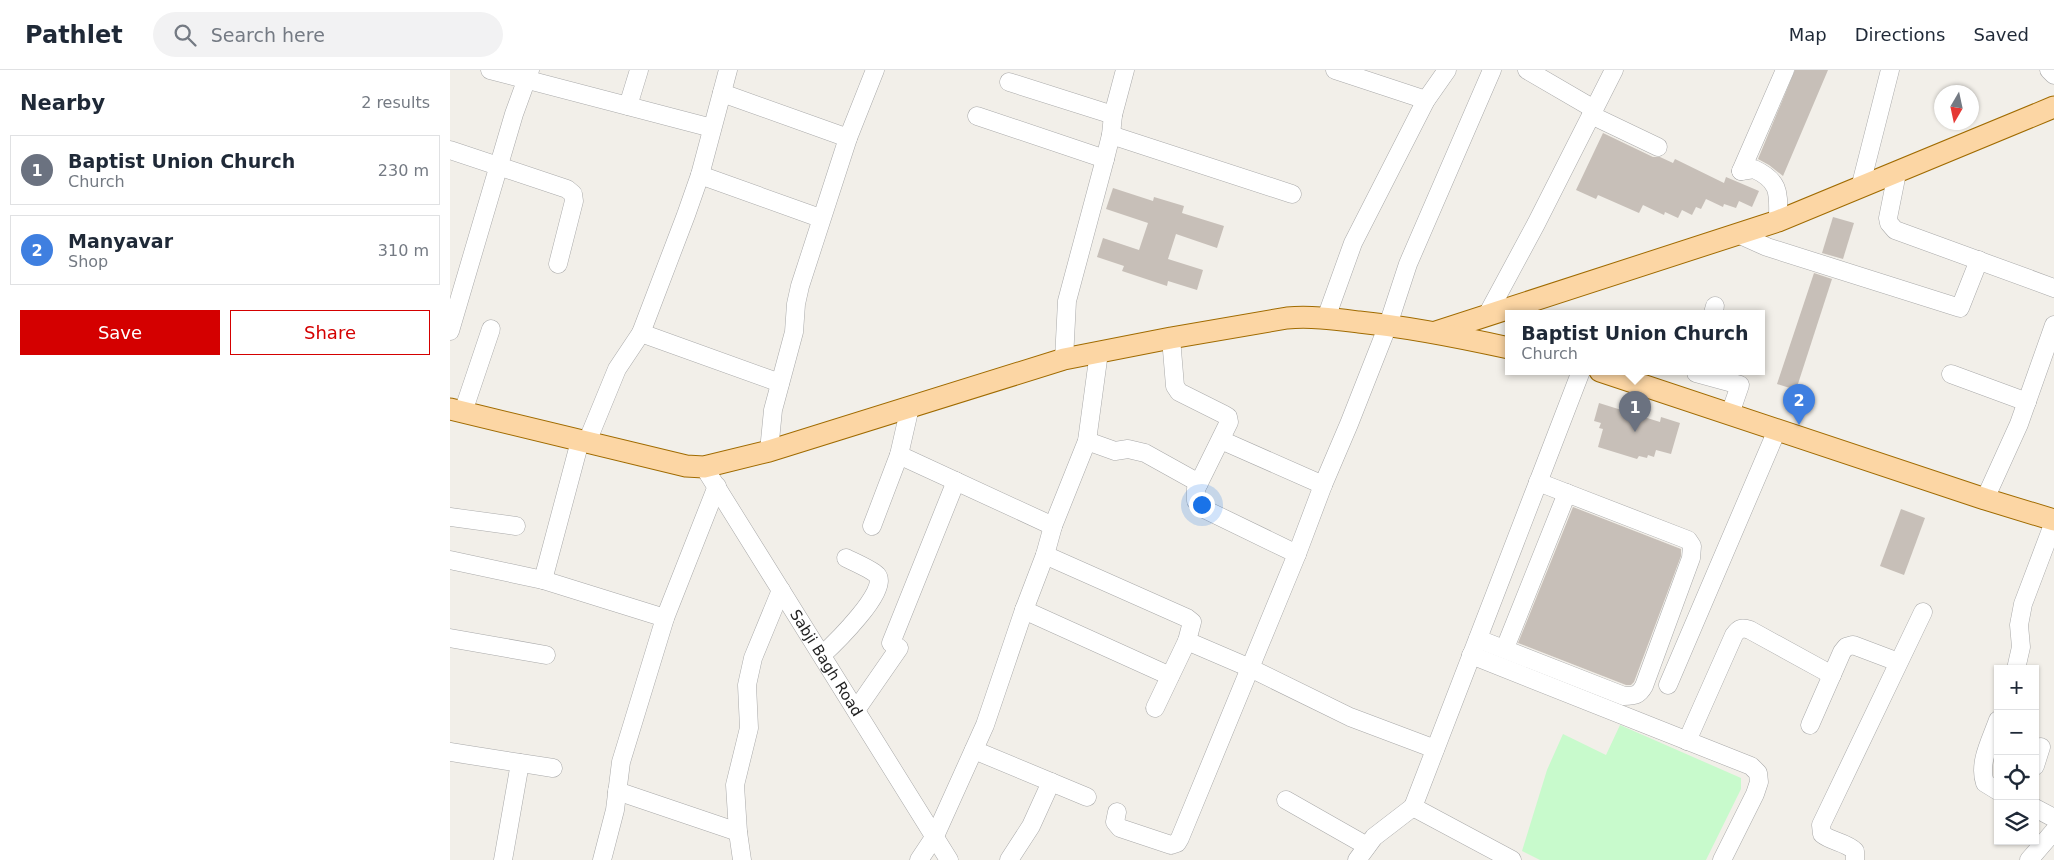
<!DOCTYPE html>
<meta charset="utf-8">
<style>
:root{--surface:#fff;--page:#f2f2f3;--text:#1f2937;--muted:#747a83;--line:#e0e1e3;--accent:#d40000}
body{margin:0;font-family:"DejaVu Sans",sans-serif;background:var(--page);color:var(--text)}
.controls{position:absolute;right:15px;bottom:15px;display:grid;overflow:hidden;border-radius:0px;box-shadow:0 1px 4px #0004}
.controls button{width:45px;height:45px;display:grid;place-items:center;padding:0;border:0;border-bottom:1px solid var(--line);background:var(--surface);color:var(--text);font:25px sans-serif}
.compass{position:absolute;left:1484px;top:15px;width:45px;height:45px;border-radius:50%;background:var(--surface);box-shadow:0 1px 4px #0004;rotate:189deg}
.you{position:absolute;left:751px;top:434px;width:18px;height:18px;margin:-12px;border:4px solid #fff;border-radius:50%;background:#1a73e8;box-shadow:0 0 0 8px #1a73e833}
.badge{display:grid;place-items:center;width:32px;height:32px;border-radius:50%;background:var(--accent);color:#fff;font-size:16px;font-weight:700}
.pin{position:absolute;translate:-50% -41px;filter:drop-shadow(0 1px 2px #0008)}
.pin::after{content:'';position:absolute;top:26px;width:18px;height:15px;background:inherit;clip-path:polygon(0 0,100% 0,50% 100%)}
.popup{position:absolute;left:1055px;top:240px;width:260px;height:65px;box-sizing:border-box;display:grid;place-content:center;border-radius:0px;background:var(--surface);filter:drop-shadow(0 1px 4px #0005);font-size:16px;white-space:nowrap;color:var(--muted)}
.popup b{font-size:19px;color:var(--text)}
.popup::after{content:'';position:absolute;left:50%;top:100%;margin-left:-10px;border:10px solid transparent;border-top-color:var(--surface)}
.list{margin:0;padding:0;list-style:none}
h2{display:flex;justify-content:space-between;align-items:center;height:65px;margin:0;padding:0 20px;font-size:21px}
h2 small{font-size:16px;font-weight:400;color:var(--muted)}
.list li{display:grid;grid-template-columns:32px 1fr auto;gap:15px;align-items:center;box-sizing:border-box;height:70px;margin:0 10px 10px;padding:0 10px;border:1px solid var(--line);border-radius:0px}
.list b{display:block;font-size:19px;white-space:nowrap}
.list p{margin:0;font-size:16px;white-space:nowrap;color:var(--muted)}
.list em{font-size:16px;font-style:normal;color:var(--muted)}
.actions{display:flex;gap:10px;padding:15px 20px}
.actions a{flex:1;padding:11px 0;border:1px solid var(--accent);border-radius:0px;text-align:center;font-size:18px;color:var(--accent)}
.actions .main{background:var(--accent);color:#fff}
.icon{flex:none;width:28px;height:28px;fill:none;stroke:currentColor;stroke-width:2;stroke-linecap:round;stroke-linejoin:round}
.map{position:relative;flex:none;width:1604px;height:790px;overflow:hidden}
header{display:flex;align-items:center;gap:30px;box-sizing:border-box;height:70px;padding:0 25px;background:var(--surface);border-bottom:1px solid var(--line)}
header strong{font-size:24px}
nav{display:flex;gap:28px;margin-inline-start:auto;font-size:18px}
.search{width:350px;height:45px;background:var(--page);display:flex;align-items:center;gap:12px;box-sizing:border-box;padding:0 18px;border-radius:28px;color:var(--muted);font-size:19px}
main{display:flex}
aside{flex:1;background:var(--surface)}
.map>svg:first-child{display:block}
</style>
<header>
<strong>Pathlet</strong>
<div class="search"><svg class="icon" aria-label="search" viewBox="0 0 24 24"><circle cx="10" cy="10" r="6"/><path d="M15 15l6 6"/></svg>Search here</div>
<nav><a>Map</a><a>Directions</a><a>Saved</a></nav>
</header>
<main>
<aside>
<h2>Nearby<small>2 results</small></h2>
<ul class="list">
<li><span class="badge" style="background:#6b7280">1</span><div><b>Baptist Union Church</b><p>Church</p></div><em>230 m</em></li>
<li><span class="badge" style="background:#3f7fe0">2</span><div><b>Manyavar</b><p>Shop</p></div><em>310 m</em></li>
</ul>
<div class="actions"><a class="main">Save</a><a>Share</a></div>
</aside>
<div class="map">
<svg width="1604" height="790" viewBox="0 0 1604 790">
<rect width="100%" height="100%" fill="#f2efe9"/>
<polygon fill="#c8facc" points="1170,655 1291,708 1291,719 1256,790 1090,790 1072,781 1097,700 1113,664 1156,685"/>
<g fill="#c7bfb8">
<polygon points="1345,0 1378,0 1333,106 1319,95 1308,89"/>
<polygon points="1153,63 1203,87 1210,87 1223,93 1225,89 1274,113 1276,107 1309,121 1302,137 1289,131 1286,138 1274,134 1273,137 1256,129 1251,139 1246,137 1242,145 1232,140 1228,148 1215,142 1214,145 1193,135 1189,143 1148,125 1146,129 1126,120"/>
<polygon points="663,118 703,131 704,127 734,136 732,143 774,156 767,178 726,164 718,189 753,200 747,220 718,211 717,216 672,201 674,196 647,187 653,168 689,180 698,153 656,139"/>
<polygon points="1383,147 1404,153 1393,189 1372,183"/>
<polygon points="1364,203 1382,209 1346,320 1327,314"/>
<polygon points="1149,333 1210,352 1211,347 1230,353 1221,384 1206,380 1204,387 1198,385 1197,388 1189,386 1187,389 1148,377 1153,359 1149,358 1151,353 1144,351"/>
<polygon points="1123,437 1231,479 1231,486 1184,612 1181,615 1176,615 1068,573"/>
<polygon points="1451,439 1475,448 1454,505 1430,496"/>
</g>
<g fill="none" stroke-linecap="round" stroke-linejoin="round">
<g stroke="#a9a9a9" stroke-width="19">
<g id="minor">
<polyline points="40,0 262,58"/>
<polyline points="885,0 976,30"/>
<polyline points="1077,0 1144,39"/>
<polyline points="1599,0 1604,5"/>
<polyline points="559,12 663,45"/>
<polyline points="272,23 398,68"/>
<polyline points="178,36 189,0"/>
<polyline points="1141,45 1208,77"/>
<polyline points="527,46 655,89"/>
<polyline points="661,65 842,124"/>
<polyline points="0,80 117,119 123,124 124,131 108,194"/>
<polyline points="1291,101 1335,0"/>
<path d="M1291,101l13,-2c28,13 24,26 24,52"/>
<polyline points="1447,103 1438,148 1439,153 1445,160 1604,218"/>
<polyline points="250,105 370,148"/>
<polyline points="1410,118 1440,0"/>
<polyline points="1288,164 1317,177 1510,238 1529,190"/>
<polyline points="1263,243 1265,236"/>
<polyline points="1037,245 1086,154 1164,0"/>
<polyline points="876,248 903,173 976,30 997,0"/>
<polyline points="0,261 64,44 80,0"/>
<polyline points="191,263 330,313"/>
<polyline points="721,268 725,316 729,322 773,344 778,347 779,352 746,419 746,431 754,439 847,484"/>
<polyline points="614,289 617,231 655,89 661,65 663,45 675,0"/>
<polyline points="1246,303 1290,315 1280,344"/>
<polyline points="1501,304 1577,332"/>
<polyline points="13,342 41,259"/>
<polyline points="771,370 873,415"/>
<polyline points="637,371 665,381 678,379 695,383 749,413"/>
<polyline points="137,372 167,299 191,263 236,145 250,105 278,0"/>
<polyline points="319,381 323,340 344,262 346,234 350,216 398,68 425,0"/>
<polyline points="449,385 603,456"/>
<path id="s1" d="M254,397l245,393"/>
<polyline points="1535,429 1569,354 1604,255"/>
<polyline points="0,447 66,456"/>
<polyline points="422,456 449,385 460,337"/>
<polyline points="595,485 737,548 742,552 737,571 800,598 900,647 985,679"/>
<polyline points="0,490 93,510 130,371"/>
<polyline points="93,510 215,548"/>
<polyline points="574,540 720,606"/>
<polyline points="0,568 96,585"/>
<path d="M1028,569l146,57c11,0 15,-1 20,-10l47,-128 1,-12 -4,-6 -150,-58"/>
<polyline points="1055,578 1117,423"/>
<path d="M372,585c11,-10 68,-65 55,-80 -6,-6 -23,-13 -31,-17"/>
<polyline points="1021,585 1301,696 1308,703 1309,712 1305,724 1272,790"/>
<polyline points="1566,599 1571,577 1569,555 1573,534 1604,452"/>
<polyline points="1218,615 1327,360"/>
<polyline points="705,638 737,571"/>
<polyline points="406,640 449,578 441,573 506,411"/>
<path d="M1548,650c-7,20 -20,43 -13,63l13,8"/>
<polyline points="1360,655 1392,582 1396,577 1403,575 1448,592"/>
<path d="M1237,671l47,-106c5,-7 8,-8 16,-5l82,45"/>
<polyline points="524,680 637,727"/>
<polyline points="0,682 103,698"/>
<polyline points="1585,696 1591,677"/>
<polyline points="167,721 288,762"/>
<polyline points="836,730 917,776"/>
<polyline points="1585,738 1604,748"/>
<polyline points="667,742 665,752 670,758 721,775 727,773 730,768 847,484 873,415 899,354 938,255 958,194 1042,0"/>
<polyline points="53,790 70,693"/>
<polyline points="152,790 165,740 171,692 215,548 267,416"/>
<polyline points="292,790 288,762 285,715 299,658 297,615 303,588 331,520"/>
<polyline points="469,790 485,766 535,655 574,540 595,485 603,456 637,371 649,282"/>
<polyline points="559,790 581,756 601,712"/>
<polyline points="907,790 924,767 963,737"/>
<polyline points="1062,790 963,737 1131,301"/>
<path d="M1405,790v-9c-9,-9 -23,-9 -33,-17l-1,-9 102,-213"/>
<polyline points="1579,790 1604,761"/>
</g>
</g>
<g stroke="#a06b00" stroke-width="23">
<g id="major">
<polyline points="986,262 1328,151 1604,37"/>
<polyline points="1150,301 1535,429 1604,450"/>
<path d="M0,339l236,57 18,1 65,-16 295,-92 107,-21 116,-20c24,-2 47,1 72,4 51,5 100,15 150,26"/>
</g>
</g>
<use href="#minor" stroke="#fff" stroke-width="18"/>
<use href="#major" stroke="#fcd6a4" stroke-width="21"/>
</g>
<g text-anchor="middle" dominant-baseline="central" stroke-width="4" stroke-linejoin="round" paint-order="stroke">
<g font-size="15" fill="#222" stroke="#fff">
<text stroke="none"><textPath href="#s1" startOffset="231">Sabji Bagh Road</textPath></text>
</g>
</g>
</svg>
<div class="controls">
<button>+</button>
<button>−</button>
<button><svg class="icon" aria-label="locate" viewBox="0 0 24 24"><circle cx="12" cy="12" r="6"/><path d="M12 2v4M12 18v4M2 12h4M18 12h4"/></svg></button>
<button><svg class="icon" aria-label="layers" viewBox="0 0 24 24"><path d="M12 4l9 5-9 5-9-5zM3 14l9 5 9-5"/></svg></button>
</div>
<svg class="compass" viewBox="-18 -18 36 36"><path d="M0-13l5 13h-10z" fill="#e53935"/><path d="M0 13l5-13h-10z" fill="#747a83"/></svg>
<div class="you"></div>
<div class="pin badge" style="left:1185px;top:362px;background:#6b7280">1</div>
<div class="popup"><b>Baptist Union Church</b>Church</div>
<div class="pin badge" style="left:1349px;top:355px;background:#3f7fe0">2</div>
</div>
</main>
